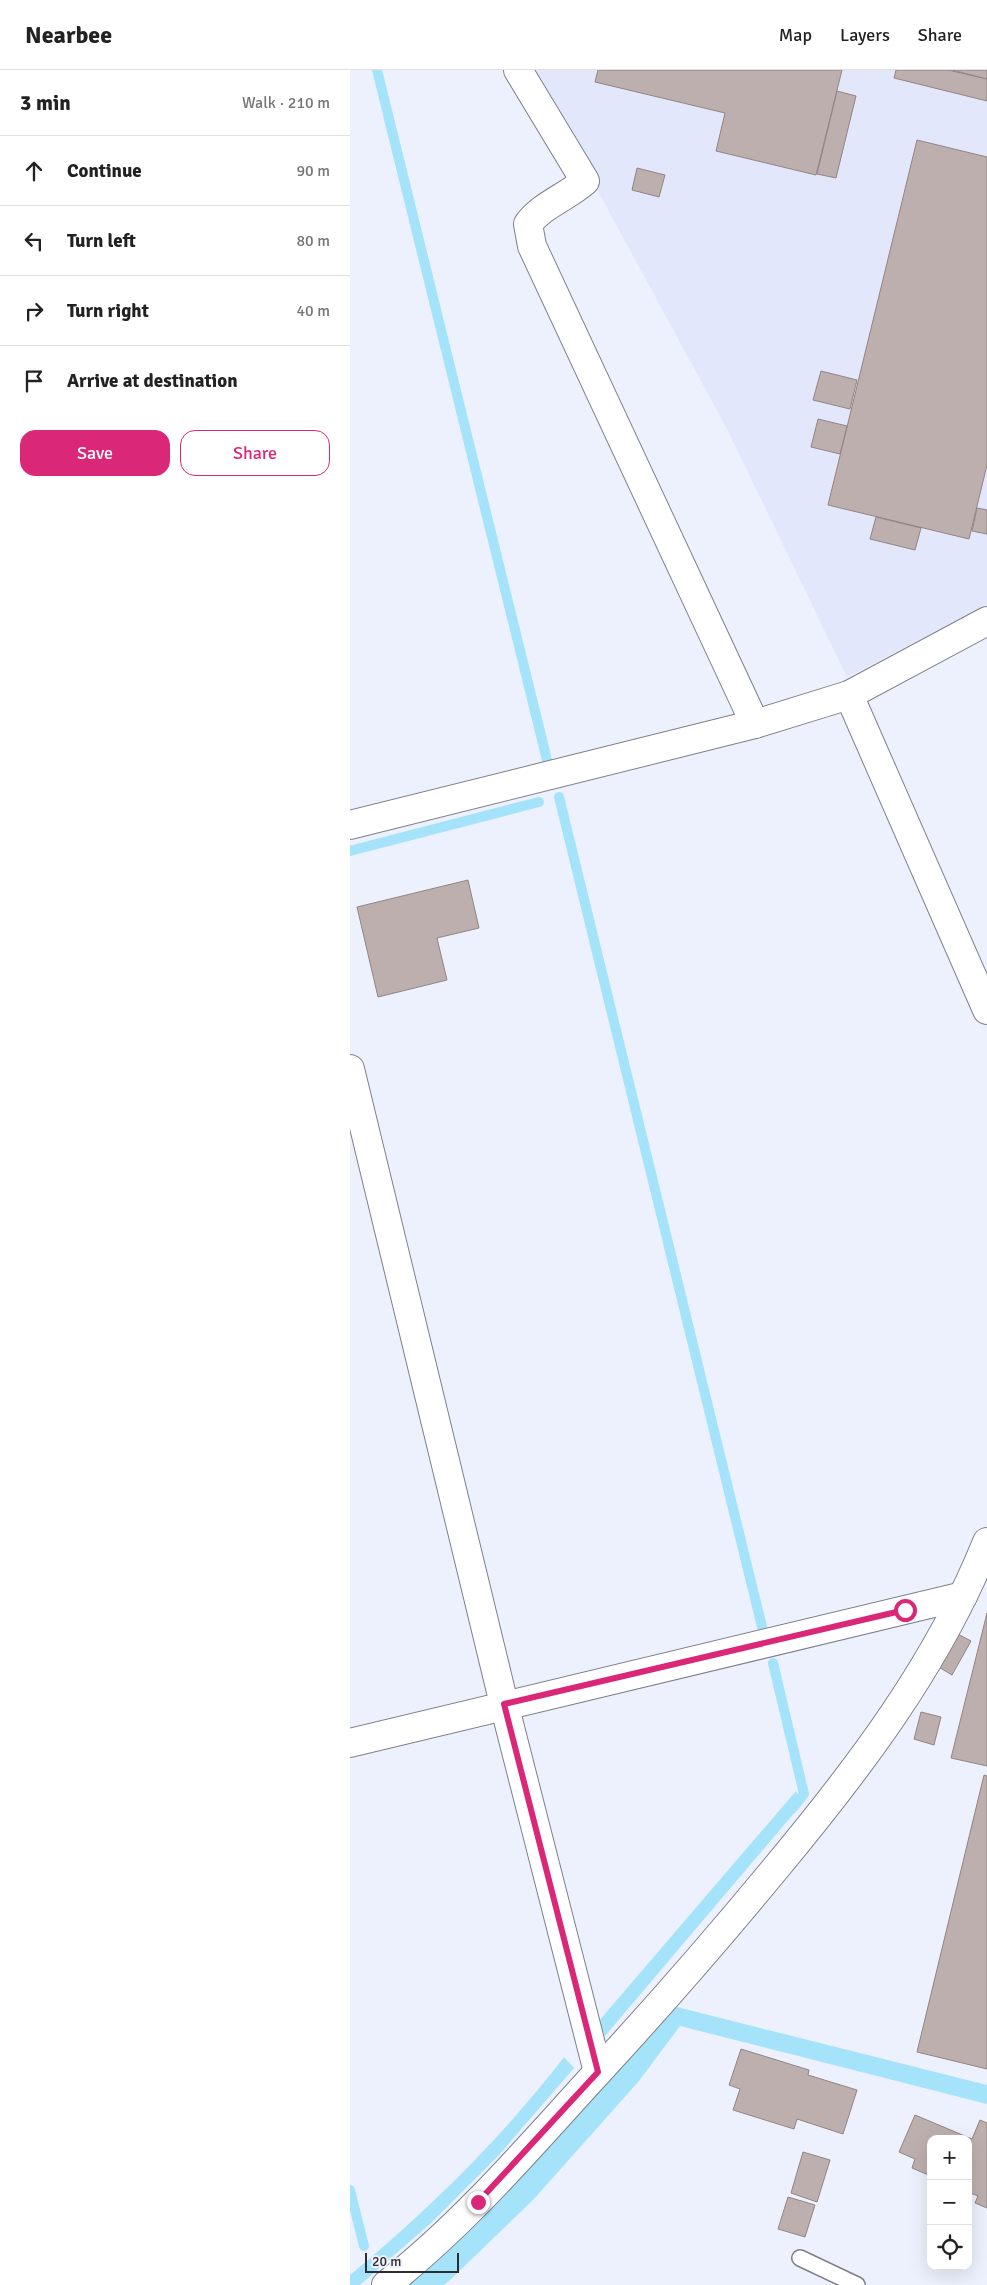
<!DOCTYPE html>
<meta charset="utf-8">
<style>
:root{--surface:#fff;--page:#f2f2f2;--text:#222;--muted:#767676;--line:#e0e0e0;--accent:#db2777}
body{margin:0;font-family:Signika,sans-serif;background:var(--page);color:var(--text)}
.controls{position:absolute;right:15px;bottom:15px;display:grid;overflow:hidden;border-radius:10px;box-shadow:0 5px 20px #0002}
.controls button{width:45px;height:45px;display:grid;place-items:center;padding:0;border:0;border-bottom:1px solid var(--line);background:var(--surface);color:var(--text);font:25px sans-serif}
.scale{position:absolute;left:15px;bottom:12px;width:94px;box-sizing:border-box;padding-left:5px;border:2px solid #2b2d31;border-top:0;font-size:14px;line-height:18px;white-space:nowrap;color:#2b2d31;-webkit-text-stroke:4px #edf1fd;paint-order:stroke}
.stop{position:absolute;width:15px;height:15px;margin:-11px;border:4px solid #db2777;border-radius:50%;background:#fff}
.stop.end{background:#db2777;border-color:#fff;box-shadow:0 1px 5px #0008}
.list{margin:0;padding:0;list-style:none}
h2{display:flex;justify-content:space-between;align-items:center;height:65px;margin:0;padding:0 20px;font-size:21px}
h2 small{font-size:16px;font-weight:400;color:var(--muted)}
.list li{display:grid;grid-template-columns:32px 1fr auto;gap:15px;align-items:center;box-sizing:border-box;height:70px;padding:0 20px;border-top:1px solid var(--line)}
.list b{display:block;font-size:19px;white-space:nowrap}
.list em{font-size:16px;font-style:normal;color:var(--muted)}
.actions{display:flex;gap:10px;padding:15px 20px}
.actions a{flex:1;padding:11px 0;border:1px solid var(--accent);border-radius:15px;text-align:center;font-size:18px;color:var(--accent)}
.actions .main{background:var(--accent);color:#fff}
.icon{flex:none;width:28px;height:28px;fill:none;stroke:currentColor;stroke-width:2;stroke-linecap:round;stroke-linejoin:round}
.map{position:relative;flex:none;width:637px;height:2215px;overflow:hidden}
header{display:flex;align-items:center;gap:30px;box-sizing:border-box;height:70px;padding:0 25px;background:var(--surface);border-bottom:1px solid var(--line)}
header strong{font-size:24px}
nav{display:flex;gap:28px;margin-inline-start:auto;font-size:18px}
main{display:flex}
aside{flex:1;background:var(--surface)}
.map>svg:first-child{display:block}
</style>
<header>
<strong>Nearbee</strong>
<nav><a>Map</a><a>Layers</a><a>Share</a></nav>
</header>
<main>
<aside>
<h2>3 min<small>Walk · 210 m</small></h2>
<ul class="list">
<li><svg class="icon" aria-label="ahead" viewBox="0 0 24 24"><path d="M12 20V5M6 11l6-6 6 6"/></svg><div><b>Continue</b></div><em>90 m</em></li>
<li><svg class="icon" aria-label="left" viewBox="0 0 24 24"><path d="M17 20v-9H6M10 6l-5 5 5 5"/></svg><div><b>Turn left</b></div><em>80 m</em></li>
<li><svg class="icon" aria-label="right" viewBox="0 0 24 24"><path d="M7 20v-9h11M14 6l5 5-5 5"/></svg><div><b>Turn right</b></div><em>40 m</em></li>
<li><svg class="icon" aria-label="arrive" viewBox="0 0 24 24"><path d="M6 21V4h12l-3 4 3 4H6"/></svg><div><b>Arrive at destination</b></div></li>
</ul>
<div class="actions"><a class="main">Save</a><a>Share</a></div>
</aside>
<div class="map">
<svg width="637" height="2215" viewBox="0 0 637 2215">
<rect width="100%" height="100%" fill="#edf1fd"/>
<polygon fill="#e3e7fb" points="178,0 637,0 637,535 497,607 377,359 244,114"/>
<g fill="#a5e3fb">
<polygon points="446,1721 451,1735 255,1966 248,1952"/>
<polygon points="323,1936 637,2015 637,2034 330,1956 289,2011 183,2130 99,2211 94,2215 56,2215 137,2143 252,2017"/>
<path d="M214,1987l10,11 -75,87 -67,67 -72,63h-10v-10c77,-64 153,-138 214,-218z"/>
</g>
<g fill="none" stroke-linecap="round" stroke-linejoin="round">
<g stroke="#a5e3fb" stroke-width="10">
<polyline points="27,0 197,690"/>
<polyline points="209,727 413,1561"/>
<polyline points="0,781 189,732"/>
<polyline points="423,1593 454,1724 442,1739"/>
<polyline points="0,2120 14,2176"/>
</g>
</g>
<g fill="#bdafad" stroke="#928483">
<polygon points="248,0 492,0 466,105 366,81 375,43 245,12"/>
<polygon points="546,0 598,0 637,9 637,31 544,8"/>
<polygon points="602,0 637,0 637,9"/>
<polygon points="487,21 506,26 486,108 467,104"/>
<polygon points="567,70 637,87 637,395 619,469 478,435"/>
<polygon points="287,98 315,105 309,127 282,120"/>
<polygon points="471,301 507,310 500,339 463,330"/>
<polygon points="468,349 497,356 490,384 461,377"/>
<polygon points="627,438 637,440 637,464 622,461"/>
<polygon points="526,447 571,458 565,480 520,469"/>
<polygon points="118,810 129,858 87,868 97,910 28,927 7,837"/>
<polygon points="637,1543 637,1696 601,1688"/>
<polygon points="606,1563 621,1571 602,1605 587,1596"/>
<polygon points="571,1642 591,1647 584,1675 564,1669"/>
<polygon points="634,1705 637,1706 637,1999 567,1982"/>
<polygon points="391,1979 459,2000 458,2005 507,2020 493,2064 447,2049 444,2059 383,2040 390,2019 379,2015"/>
<polygon points="565,2045 622,2069 630,2050 637,2053 637,2138 625,2133 628,2126 618,2122 618,2069 581,2069 581,2106 562,2098 565,2089 549,2082"/>
<polygon points="453,2082 480,2090 467,2132 441,2123"/>
<polygon points="438,2127 465,2135 455,2167 428,2159"/>
</g>
<g fill="none" stroke-linecap="round" stroke-linejoin="round">
<g stroke="#7d808b" stroke-width="18">
<polyline id="lane" points="450,2188 507,2215"/>
</g>
<g stroke="#7d808b" stroke-width="30">
<g id="street">
<path d="M168,0l67,111c-18,16 -43,24 -57,43l4,22 223,478"/>
<polyline points="499,625 637,940"/>
<polyline points="0,755 405,654 499,625 637,551"/>
<polyline points="0,999 154,1634 248,2002"/>
<polyline points="0,1673 613,1526"/>
<path d="M36,2215c79,-62 144,-139 211,-212 62,-67 121,-135 178,-204 84,-101 163,-205 212,-327"/>
</g>
</g>
<use href="#lane" stroke="#fff" stroke-width="15"/>
<use href="#street" stroke="#fff" stroke-width="28"/>
</g>
<g fill="none" stroke-linecap="round" stroke-linejoin="round">
<polyline stroke="#db2777" stroke-width="6" points="128,2132 248,2002 154,1634 555,1540"/>
</g>
</svg>
<div class="controls">
<button>+</button>
<button>−</button>
<button><svg class="icon" aria-label="locate" viewBox="0 0 24 24"><circle cx="12" cy="12" r="6"/><path d="M12 2v4M12 18v4M2 12h4M18 12h4"/></svg></button>
</div>
<div class="scale">20 m</div>
<div class="stop" style="left:555px;top:1540px"></div>
<div class="stop end" style="left:128px;top:2132px"></div>
</div>
</main>
